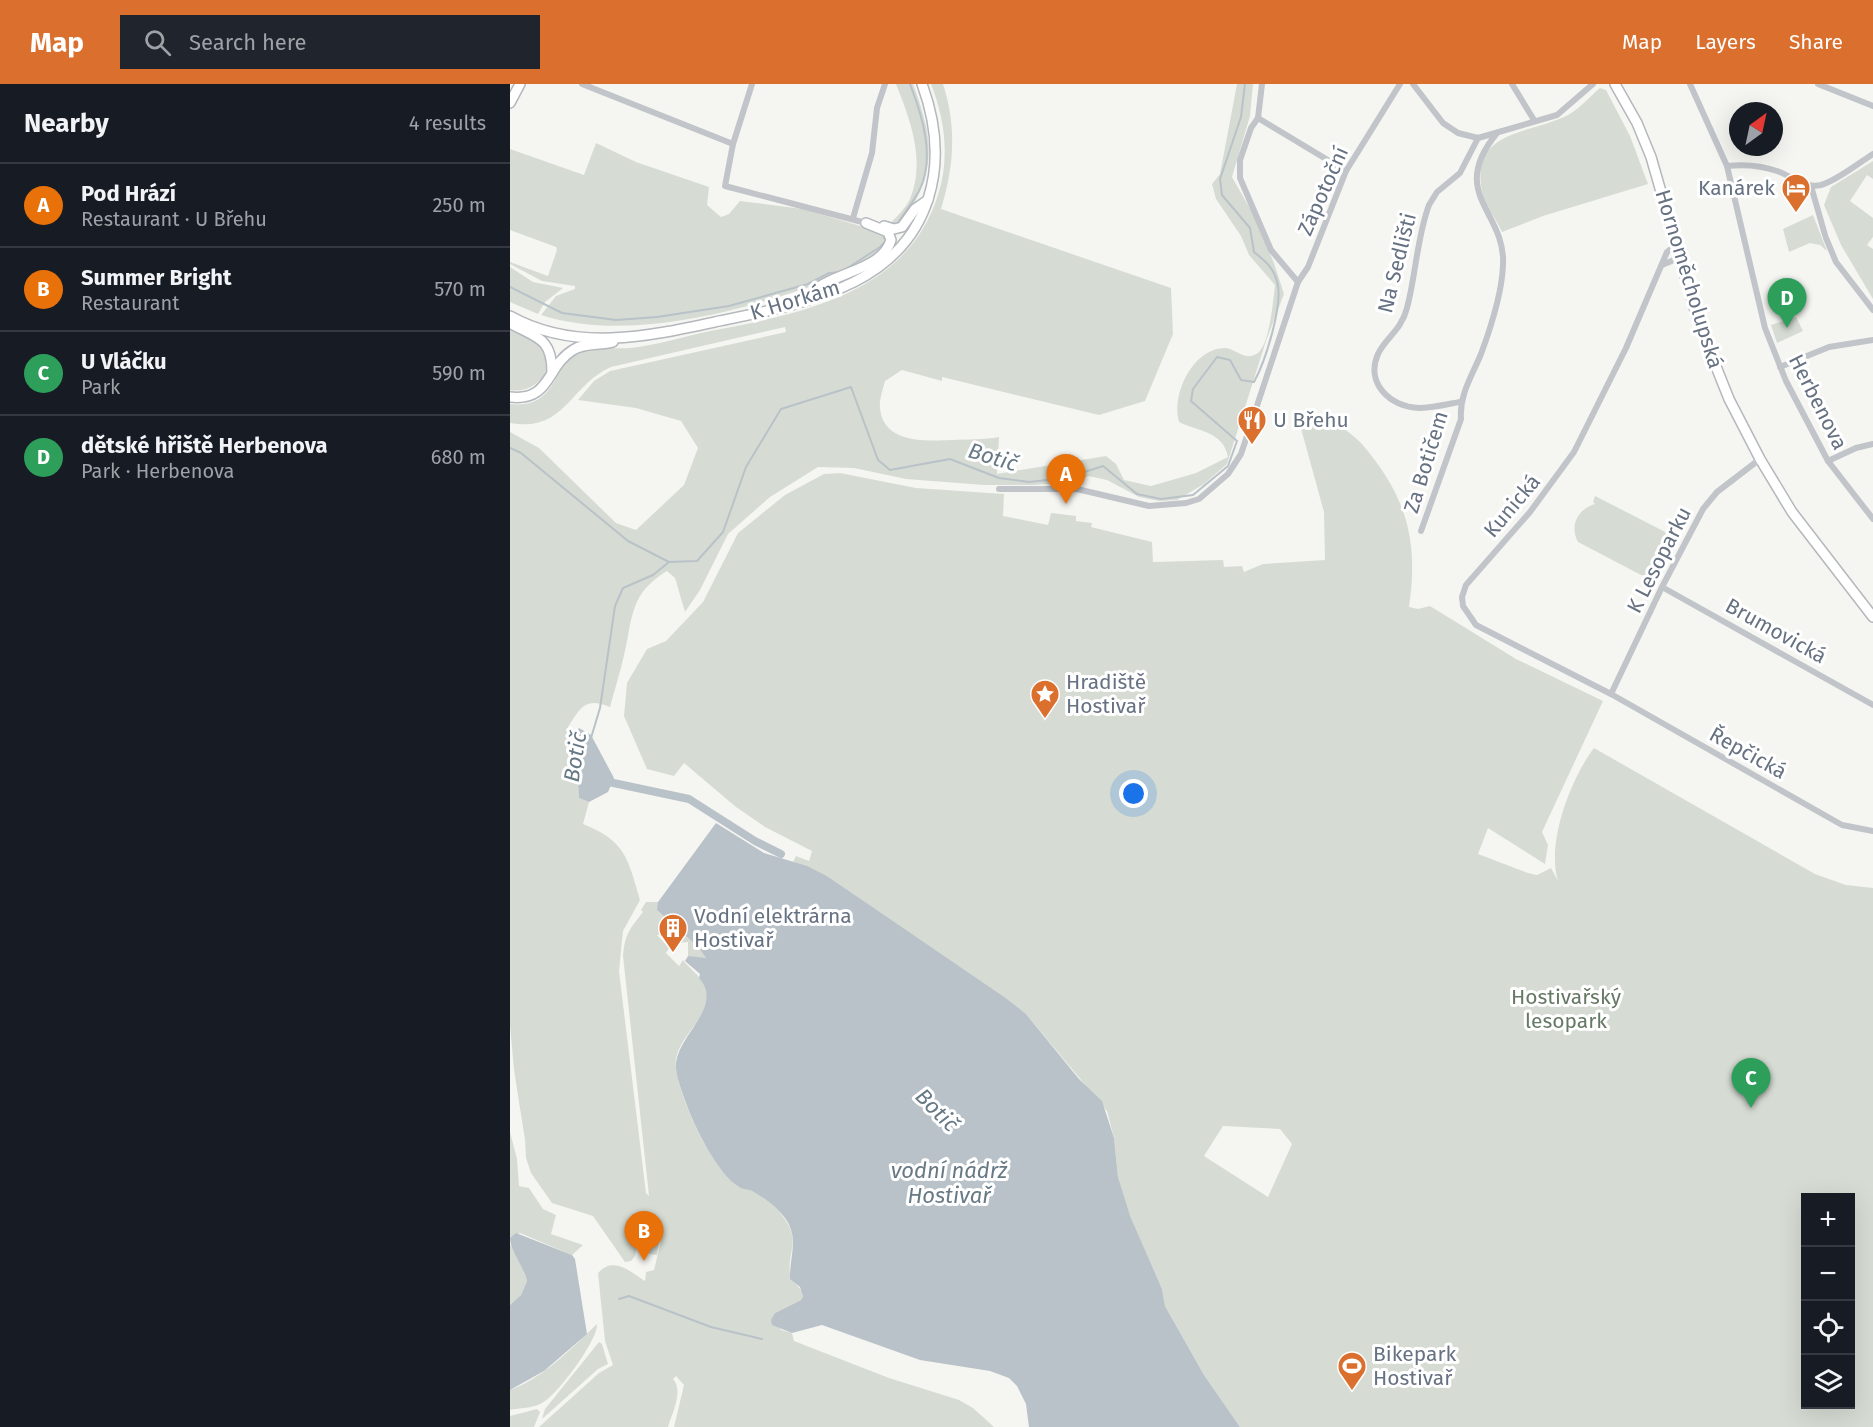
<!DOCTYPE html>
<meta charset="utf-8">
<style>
:root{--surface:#171b24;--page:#20242c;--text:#f1f3f6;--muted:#9ea1a6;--line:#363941;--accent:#db6f2d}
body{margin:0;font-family:"Fira Sans",sans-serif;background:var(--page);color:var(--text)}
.controls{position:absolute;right:18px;bottom:18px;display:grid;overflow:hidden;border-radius:0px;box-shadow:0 6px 24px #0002}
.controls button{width:54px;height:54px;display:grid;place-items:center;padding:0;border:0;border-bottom:2px solid var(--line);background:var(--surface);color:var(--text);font:30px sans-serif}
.compass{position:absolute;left:1219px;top:18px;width:54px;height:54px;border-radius:50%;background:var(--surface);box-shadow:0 6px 24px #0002;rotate:33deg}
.you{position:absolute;left:624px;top:710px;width:21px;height:21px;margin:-15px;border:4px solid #fff;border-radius:50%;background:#1a73e8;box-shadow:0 0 0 9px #1a73e833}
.badge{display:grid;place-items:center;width:39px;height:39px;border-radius:50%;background:var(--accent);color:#fff;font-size:20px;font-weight:700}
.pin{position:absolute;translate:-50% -50px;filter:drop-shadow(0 2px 3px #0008)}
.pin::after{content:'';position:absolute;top:32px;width:21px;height:18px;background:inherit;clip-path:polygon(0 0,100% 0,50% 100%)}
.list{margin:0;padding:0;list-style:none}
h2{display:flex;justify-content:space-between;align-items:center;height:78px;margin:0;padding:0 24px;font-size:26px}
h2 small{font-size:20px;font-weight:400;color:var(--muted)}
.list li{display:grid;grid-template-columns:39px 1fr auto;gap:18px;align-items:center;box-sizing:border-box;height:84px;padding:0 24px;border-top:2px solid var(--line)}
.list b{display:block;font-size:22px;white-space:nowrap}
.list p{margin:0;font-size:20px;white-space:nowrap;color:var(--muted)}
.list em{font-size:20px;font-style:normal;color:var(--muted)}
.icon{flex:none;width:33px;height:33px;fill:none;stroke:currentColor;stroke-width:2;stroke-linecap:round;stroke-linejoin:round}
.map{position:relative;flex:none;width:1363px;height:1343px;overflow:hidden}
header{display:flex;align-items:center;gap:36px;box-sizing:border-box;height:84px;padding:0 30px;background:var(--accent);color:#fff}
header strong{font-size:28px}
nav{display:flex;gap:33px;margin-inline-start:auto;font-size:21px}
.search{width:420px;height:54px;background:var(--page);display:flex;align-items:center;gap:15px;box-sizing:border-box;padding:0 21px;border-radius:0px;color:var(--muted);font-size:22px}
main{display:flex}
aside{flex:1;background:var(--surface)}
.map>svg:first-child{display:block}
</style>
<header>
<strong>Map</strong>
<div class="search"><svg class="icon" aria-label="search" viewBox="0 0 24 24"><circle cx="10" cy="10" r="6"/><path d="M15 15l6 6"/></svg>Search here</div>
<nav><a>Map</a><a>Layers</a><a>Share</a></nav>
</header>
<main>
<aside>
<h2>Nearby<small>4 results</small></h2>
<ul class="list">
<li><span class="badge" style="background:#e8710a">A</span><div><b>Pod Hrází</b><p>Restaurant · U Břehu</p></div><em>250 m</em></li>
<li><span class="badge" style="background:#e8710a">B</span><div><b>Summer Bright</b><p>Restaurant</p></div><em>570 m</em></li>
<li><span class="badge" style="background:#2e9e5b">C</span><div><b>U Vláčku</b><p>Park</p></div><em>590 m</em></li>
<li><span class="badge" style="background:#2e9e5b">D</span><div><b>dětské hřiště Herbenova</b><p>Park · Herbenova</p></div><em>680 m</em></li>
</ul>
</aside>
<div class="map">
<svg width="1363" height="1343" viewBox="0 0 1363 1343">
<rect width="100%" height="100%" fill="#f5f6f2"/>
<g fill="#d6dcd4" fill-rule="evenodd">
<path d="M386,0h17c22,59 23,86 -10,139l-14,2c7,-8 17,-17 21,-26 16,-38 0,-80 -14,-115z"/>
<path d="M421,0h12c14,43 11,83 -2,125l230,79 2,46 -28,67 -46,14 -157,-38v4l-40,-11 -17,11c-2,8 -6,19 -5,27 3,36 47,33 72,32 16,-1 31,0 47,-3l-2,37 109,-18 10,8 8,16 27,6 45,-13 32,-16c-5,-26 -29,-25 -49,-35 -8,-26 13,-74 46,-74 12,1 21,15 34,4 11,-11 14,-51 16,-67l-26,-30 -8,-19 -25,-37 -4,-15 8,-10 17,-90h16l-3,32 -18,61 20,35 22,51 10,31 -18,47 -39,123 -23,20 -27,16 -18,1 -20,-4 -32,-17 -19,-4 -13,6 -42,3h-49l-78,-6 -52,-11 -36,-1 -48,30 -42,37 -28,56 -15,22 -10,-34 -8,-7c-36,22 -34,43 -42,80 -4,19 -10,37 -15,56 -25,-10 -29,0 -42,20l9,28 2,43 10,4 -6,22c43,17 45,35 57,76l-17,31 -4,40 27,222 3,3 -26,-240c2,-23 7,-27 20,-44l-2,-2 5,-8h12v9l40,36 8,11 -1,2 -17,-4v-14l-10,1 -11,-10 -10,2 12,13 -3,5 13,13 4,-6c6,8 16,15 21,24 16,29 -32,53 -28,83 3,31 36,103 63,120 4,2 9,2 13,4 13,6 27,18 34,30 14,20 1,34 4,53 2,10 12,12 13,22l-2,4 -26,13 6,17 11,3 2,8 95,37 70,22 14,8 21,19h-320l10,-42 -8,-9 -3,3c11,12 -1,34 -5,48h-129l60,-54 14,-8 -8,-24 -7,-68c16,-17 31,-2 47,8l1,-9 8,-2 8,-33 -5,4 2,1 -2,13 -8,-1v-4l-6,-2 4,-32 -3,-1 -9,41 -4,5 -6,1 -32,-46 -41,-13 -21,-30 -5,-15 -1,-18 -11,-70 -4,-45v-593l29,16 77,75 20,7 48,-45 14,-37 -17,-27 -45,-13 -58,-8 16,-19 16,-10 176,-39 -1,-5 -174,40c-41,18 -46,66 -101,56v-19c54,6 40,-51 79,-56 13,-1 27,1 41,0 26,-3 53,-11 80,-17 90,-17 197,-37 228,-136 12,-38 7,-75 -7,-111z"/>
<path d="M1090,4l6,2 24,46 18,48 -105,32 -41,16c-6,-14 -17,-26 -20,-41 -12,-60 45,-57 82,-74 14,-6 24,-19 36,-29z"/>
<path d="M86,59l40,19 73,25 -2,18 14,12 8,-3 11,-13 63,8 81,24 5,7c-24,29 -60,41 -95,52 -76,25 -174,48 -253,23l15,-19 19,-7v-3l-33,-5 -32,-17v-2l38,14 9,-26 -1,-3 -46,-17v-81l74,26z"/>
<polygon points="1363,77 1363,95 1357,91 1340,117 1363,134 1363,153 1357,161 1363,165 1363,215 1331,161 1314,121 1321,103"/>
<polygon points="1303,131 1317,167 1310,161 1300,159 1279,168 1273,145"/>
<polygon points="0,183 23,198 53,204 35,218 28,230 0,218"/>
<polygon points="1286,233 1293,247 1267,259 1261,241"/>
<path d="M0,242c12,5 24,10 32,20 18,22 -8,49 -32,44z"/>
<path d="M787,330l34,2c9,12 21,17 31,28 44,52 57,95 47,163l9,2 12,-3 86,53 87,42 -61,131 6,13 -3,19 -57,-36 -10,26 50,19 9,2 14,-7 7,13c-12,-38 13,-103 36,-133l221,126 31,11 27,3v539h-633l-36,-52 -39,-69 -3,-17 -33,-73 -11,-39 -4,-39 -7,-27 -81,-97 -199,-138 -34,-14 3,-6 13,5 3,-10 -47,-24 -29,-20 -52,-44 -10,13 -27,-7 -23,-53 3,-33 20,-34 19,-8 37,-39 35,-69 47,-38 39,-21 16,-1 76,15 88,6 -1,22 45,9 3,-12 25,3v5l16,2 -1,4 61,15 1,20 70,-2 1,7 18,-1 2,6 19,-8 62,-4 -1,-48zM713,1042l57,3 12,15 -24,53 -64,-41zM1296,1114h44v206h-44z"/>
<path d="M1085,412l82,42 -3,5 -8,-3 3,17c-5,12 -14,20 -28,18l-63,-33c-9,-17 0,-33 17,-38l-2,-2z"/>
<polygon points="0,1048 7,1075 9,1102 19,1104 33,1125 46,1131 41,1150 73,1161 62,1171 10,1149 0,1154"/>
<polygon points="0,1160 10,1175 17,1197 11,1211 0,1221"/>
<path d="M87,1240c2,15 -41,73 -55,79 -9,5 -22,5 -32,7v-20c33,-12 62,-42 87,-66z"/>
<polygon points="89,1258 92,1260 98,1280 88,1285 32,1335 35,1325"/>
<polygon points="27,1325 30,1328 24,1343 0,1343 0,1332"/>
</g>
<g fill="#b9c2c8">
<polygon points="69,644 81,651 104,694 98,708 79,718 69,714 65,649"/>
<path d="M206,739l48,30 43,13 20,10 180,123 19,15 53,65 23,22 12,37 4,39 12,39 32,73 3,17 39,69 36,52h-211l-3,-23 -9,-18 -8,-8 -19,-7 -70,-11 -98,-35 -30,8 -20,-8 -1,-5 4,-7 26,-13 2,-4 -3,-9 -10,-8c-1,-20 9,-39 -3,-58 -8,-12 -22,-23 -35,-30 -3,-2 -9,-1 -13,-4 -21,-12 -45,-61 -53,-84 -4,-11 -11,-29 -10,-40 3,-29 48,-57 23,-85l1,-4 -15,-13 3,-5 18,2 -8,-11 -41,-37 1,-8z"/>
<path d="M6,1149l56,22 3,4 12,75 -43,37 -34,19v-85l11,-10 6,-14c-3,-14 -17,-31 -17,-43z"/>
</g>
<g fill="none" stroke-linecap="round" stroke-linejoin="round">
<g stroke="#b9c2c8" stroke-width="2">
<path d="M388,139c7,-11 15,-21 21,-32 17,-33 3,-76 -9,-107"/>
<polyline points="336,185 370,163 377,156 374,154"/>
<polyline points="0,203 52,229 106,236 147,233 219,222 298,200 319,189 331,188"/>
<polyline points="0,364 11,369 118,457 159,478"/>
<path d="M81,654l9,-30 15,-102 8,-18 30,-13 16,-13 28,-1 26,-29 23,-65 35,-58 70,-22 27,73 12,10 60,-11 49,19 30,4 37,-4 37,-12 34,28 24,5 32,-4 35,-29 9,-25 -46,-40 2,-12 24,-32 13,3 11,20 13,2c11,-20 30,-78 23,-101 -4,-14 -12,-20 -23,-29l-4,-24 -28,-33 -2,-16 21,-62 4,-33"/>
<polyline points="109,1215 119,1212 201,1243 252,1255"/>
</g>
<polyline stroke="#b9c2c8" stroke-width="8" points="94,697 179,715 245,757 271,770"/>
<g stroke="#b4b7bc" stroke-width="12">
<g id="secondary">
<polyline points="1105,0 1127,39 1141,73 1189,240 1219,315 1250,375 1282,428 1363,533"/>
<polyline points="0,19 10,0"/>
<polyline points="374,142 384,145 392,143 405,125 418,116"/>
<path d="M299,213c3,-3 7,-8 10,-10 21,-15 64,-19 72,-47l-3,-8 -22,-9"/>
<path d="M0,232c66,37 140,20 209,5 45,-9 93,-18 135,-39 79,-40 97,-119 68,-198"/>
<path d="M0,239c26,15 42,14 42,49"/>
<path d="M0,313c41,5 36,-31 63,-47 12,-8 27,-4 40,-8"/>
</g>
</g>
<g stroke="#c1c4c8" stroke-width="6">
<polyline points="72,0 223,60"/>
<polyline points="242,0 223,60 215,102 356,139"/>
<polyline points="752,0 748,34 741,44 730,76 730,94 761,166 788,198"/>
<polyline points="903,0 933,39 948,49 968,54 1047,31 1083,0"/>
<polyline points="1002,0 1024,36"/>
<polyline points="1180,0 1217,82 1255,244 1276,297 1318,377 1363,435"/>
<polyline points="1308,0 1363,22"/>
<polyline points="748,34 836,87"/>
<path d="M1217,82c18,-2 33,-1 50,5 15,5 27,18 44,14 17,-5 36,-21 52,-31"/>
<polyline points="1301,102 1315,151"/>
<polyline points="343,134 362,69 367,24 375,0"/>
<polyline points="1316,154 1326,178 1363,226"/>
<polyline points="1167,160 1157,168 1116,264 1064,368 1020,428 956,501 952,513 953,522 966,541 1101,610 1332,741 1363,747"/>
<polyline points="1152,181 1171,173"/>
<polyline points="1270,283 1319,263 1363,256"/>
<path d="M950,318c-13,2 -27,6 -41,6 -29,-1 -54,-25 -41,-54 8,-17 23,-23 29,-46 9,-34 10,-71 22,-103l8,-13 23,-19 18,-35"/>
<polyline points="1318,377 1346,364 1363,360"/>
<polyline points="489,405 567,405 639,422 676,419 689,415 718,390 731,370 788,198 798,183 836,87 890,0"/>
<path d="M911,447l40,-112c-2,-24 11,-43 20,-65 10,-27 21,-60 22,-89 3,-54 -56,-71 -6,-132"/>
<polyline points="1152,503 1363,621"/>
<polyline points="1101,610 1152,503 1193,425 1207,408 1250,375"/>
</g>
<use href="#secondary" stroke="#fff" stroke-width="9"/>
</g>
<defs>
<g id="hotel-pin" transform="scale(1.5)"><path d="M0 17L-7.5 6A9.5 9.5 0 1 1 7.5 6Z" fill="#db6f2d" stroke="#fff"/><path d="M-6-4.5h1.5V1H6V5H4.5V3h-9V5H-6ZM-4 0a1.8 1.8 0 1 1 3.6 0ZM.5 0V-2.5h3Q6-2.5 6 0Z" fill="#fff"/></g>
<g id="restaurant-pin" transform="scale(1.5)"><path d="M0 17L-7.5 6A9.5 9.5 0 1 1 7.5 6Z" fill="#db6f2d" stroke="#fff"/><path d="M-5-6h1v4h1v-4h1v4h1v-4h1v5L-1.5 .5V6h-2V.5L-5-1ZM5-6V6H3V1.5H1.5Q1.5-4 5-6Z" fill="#fff"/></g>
<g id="sight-pin" transform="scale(1.5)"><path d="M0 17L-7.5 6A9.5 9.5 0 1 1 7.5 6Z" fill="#db6f2d" stroke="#fff"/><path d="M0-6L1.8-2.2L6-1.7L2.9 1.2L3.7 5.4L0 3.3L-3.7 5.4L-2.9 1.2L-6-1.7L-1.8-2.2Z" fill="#fff"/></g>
<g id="building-pin" transform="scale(1.5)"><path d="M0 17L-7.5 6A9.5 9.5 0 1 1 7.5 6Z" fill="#db6f2d" stroke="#fff"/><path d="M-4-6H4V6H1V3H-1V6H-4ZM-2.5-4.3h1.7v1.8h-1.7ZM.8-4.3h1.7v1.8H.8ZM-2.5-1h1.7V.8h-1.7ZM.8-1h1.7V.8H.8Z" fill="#fff"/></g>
<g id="stadium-pin" transform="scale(1.5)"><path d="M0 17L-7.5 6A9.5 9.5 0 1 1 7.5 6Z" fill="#db6f2d" stroke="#fff"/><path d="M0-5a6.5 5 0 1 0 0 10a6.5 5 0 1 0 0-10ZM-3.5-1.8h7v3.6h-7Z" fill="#fff"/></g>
</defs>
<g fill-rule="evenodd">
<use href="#hotel-pin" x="1286" y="104"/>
<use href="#restaurant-pin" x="742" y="336"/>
<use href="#sight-pin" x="535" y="610"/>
<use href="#building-pin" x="163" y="844"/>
<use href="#stadium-pin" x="842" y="1282"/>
</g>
<g text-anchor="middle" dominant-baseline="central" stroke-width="6" stroke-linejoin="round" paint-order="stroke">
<g font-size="21" fill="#667182" stroke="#fff" text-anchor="start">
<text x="1265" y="104" text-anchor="end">Kanárek</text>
<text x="763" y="336">U Břehu</text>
<text x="556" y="598">Hradiště<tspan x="556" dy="24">Hostivař</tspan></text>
<text x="184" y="832">Vodní elektrárna<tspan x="184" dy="24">Hostivař</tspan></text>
<text x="863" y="1270">Bikepark<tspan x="863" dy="24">Hostivař</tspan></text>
</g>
<g font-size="21" fill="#667182" stroke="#fff">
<text transform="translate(813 107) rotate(-66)">Zápotoční</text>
<text transform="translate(887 179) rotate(-76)">Na Sedlišti</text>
<text transform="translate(1179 195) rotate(73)">Hornoměcholupská</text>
<text transform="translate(285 216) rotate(-17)">K Horkám</text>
<text transform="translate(1308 318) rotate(63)">Herbenova</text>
<text transform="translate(916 378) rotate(-73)">Za Botičem</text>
<text transform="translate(1002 422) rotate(-50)">Kunická</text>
<text transform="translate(1149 476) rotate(-63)">K Lesoparku</text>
<text transform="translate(1266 547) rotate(29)">Brumovická</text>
<text transform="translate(1238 669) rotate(29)">Řepčická</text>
</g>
<g font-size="21" fill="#667964" stroke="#fff">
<text x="1056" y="913">Hostivařský<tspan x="1056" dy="24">lesopark</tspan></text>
</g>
<g font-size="22" font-style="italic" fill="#677985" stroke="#fff">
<text transform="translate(483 373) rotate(17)">Botič</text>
<text transform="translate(65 673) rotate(-81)">Botič</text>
<text transform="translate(427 1026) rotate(45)">Botič</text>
<text x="439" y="1086">vodní nádrž<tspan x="439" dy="25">Hostivař</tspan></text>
</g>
</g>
</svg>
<div class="controls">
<button>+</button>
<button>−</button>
<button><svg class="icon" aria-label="locate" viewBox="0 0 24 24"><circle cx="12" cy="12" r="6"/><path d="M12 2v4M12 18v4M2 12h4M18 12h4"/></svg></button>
<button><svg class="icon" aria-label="layers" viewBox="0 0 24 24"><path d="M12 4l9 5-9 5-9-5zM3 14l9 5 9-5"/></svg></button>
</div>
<svg class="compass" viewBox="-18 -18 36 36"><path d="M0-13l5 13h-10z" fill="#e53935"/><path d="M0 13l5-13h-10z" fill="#9ea1a6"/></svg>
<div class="you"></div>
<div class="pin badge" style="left:556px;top:420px;background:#e8710a">A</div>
<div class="pin badge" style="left:134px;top:1177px;background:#e8710a">B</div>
<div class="pin badge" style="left:1241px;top:1024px;background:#2e9e5b">C</div>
<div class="pin badge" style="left:1277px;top:244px;background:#2e9e5b">D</div>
</div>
</main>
